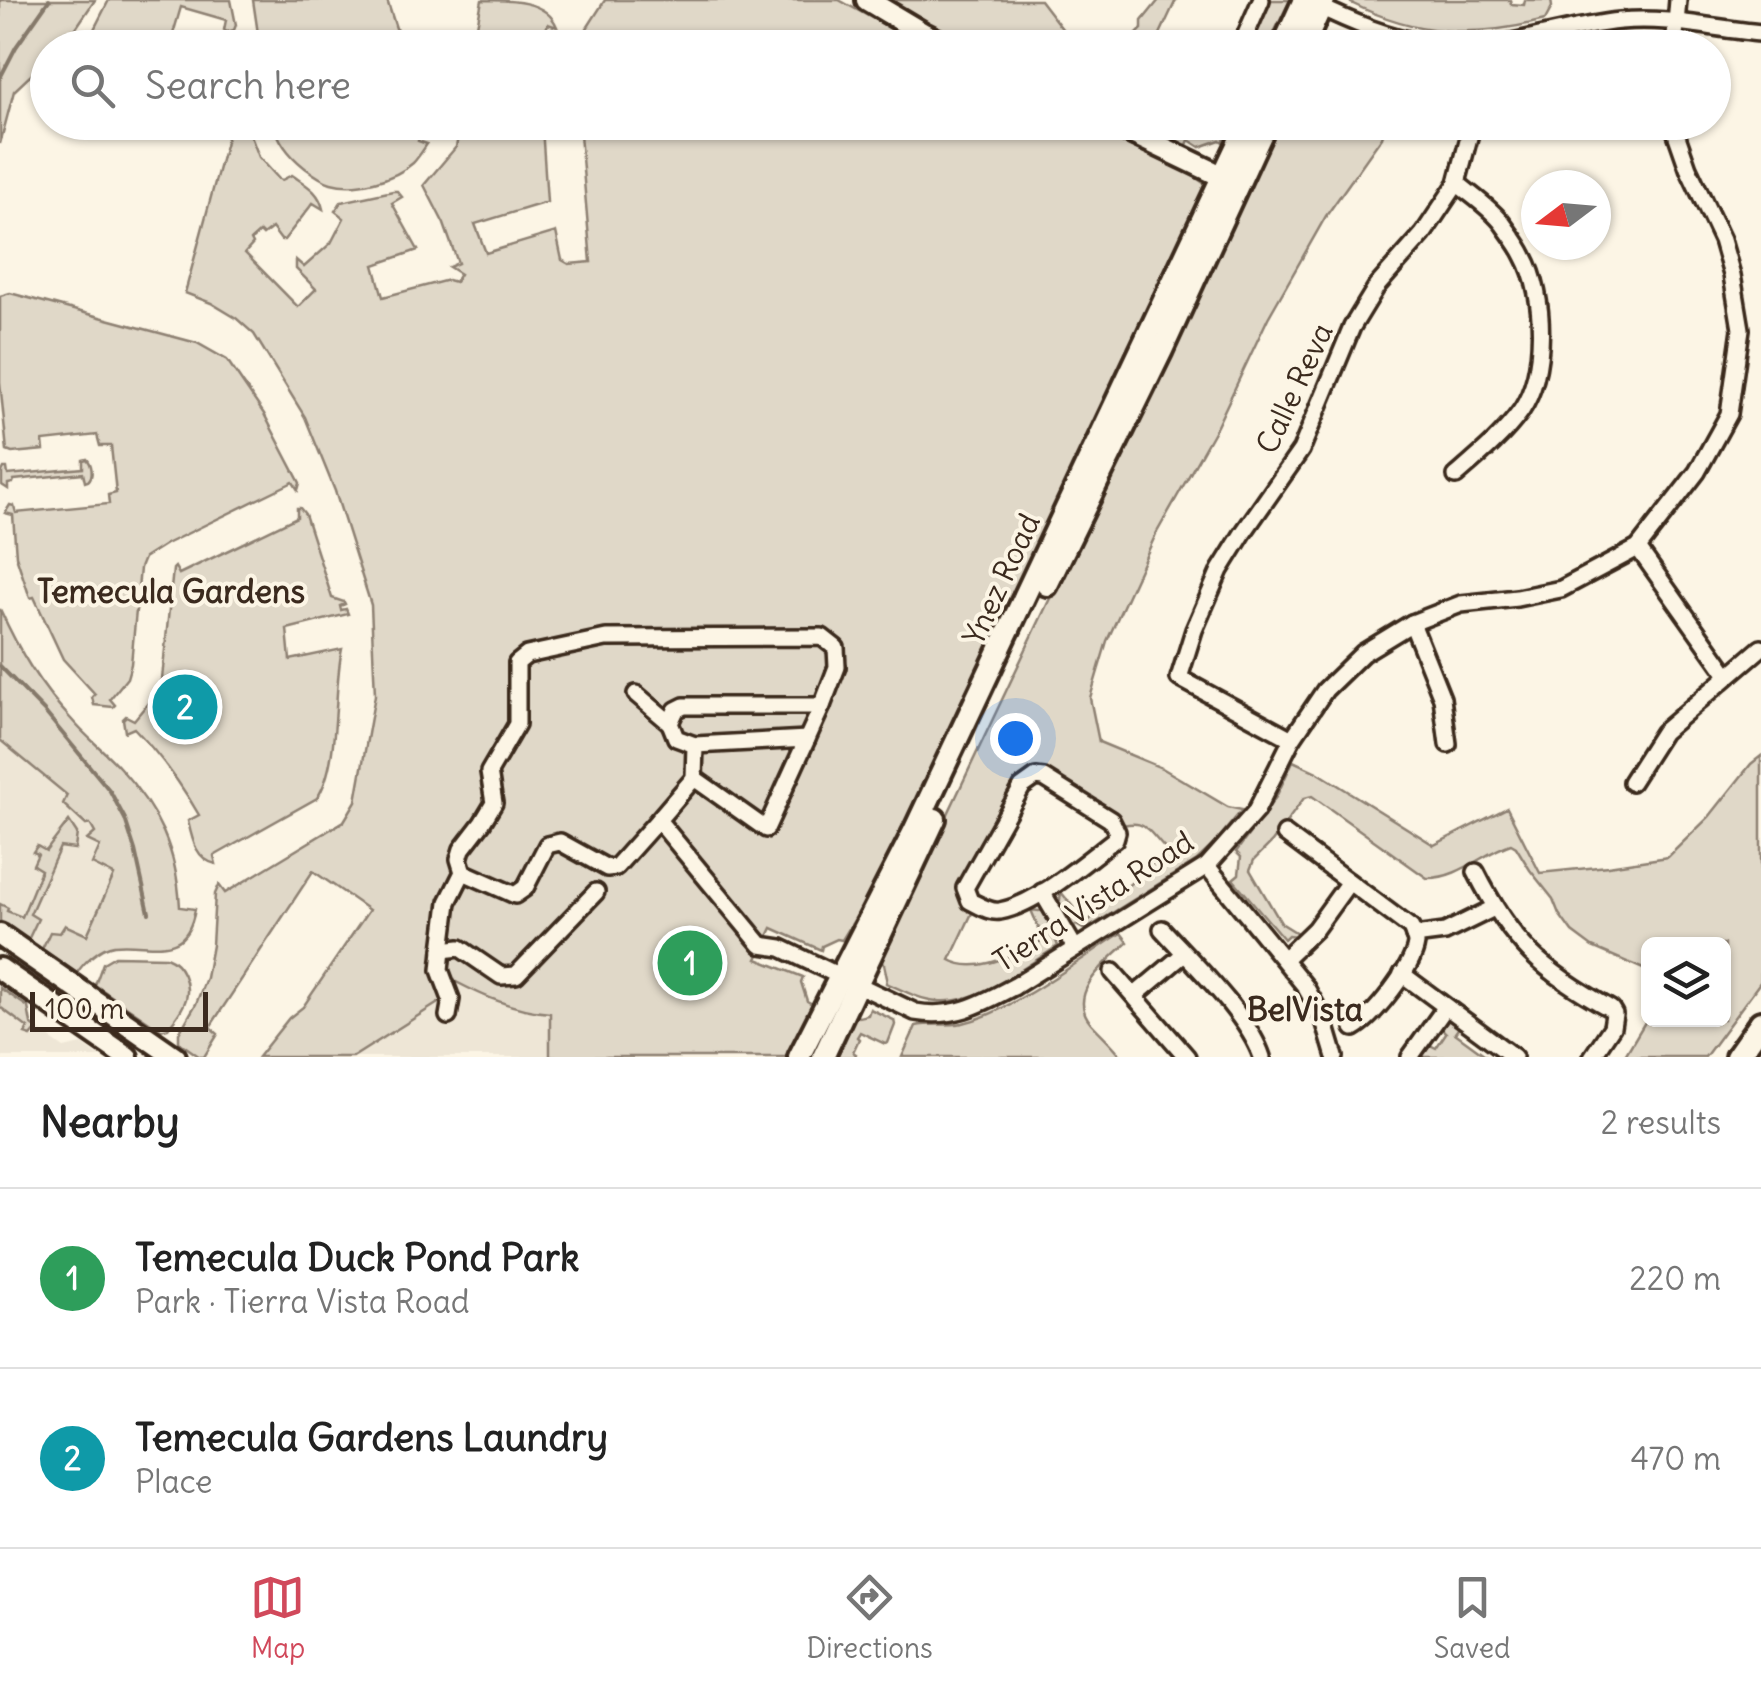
<!DOCTYPE html>
<meta charset="utf-8">
<style>
:root{--surface:#fff;--page:#f6f6f6;--text:#222;--muted:#767676;--line:#e0e0e0;--accent:#d1495b}
body{margin:0;font-family:Delius,sans-serif;background:var(--page);color:var(--text)}
.controls{position:absolute;right:30px;bottom:30px;display:grid;overflow:hidden;border-radius:15px;box-shadow:0 2px 8px #0004}
.controls button{width:90px;height:90px;display:grid;place-items:center;padding:0;border:0;border-bottom:2px solid var(--line);background:var(--surface);color:var(--text);font:50px sans-serif}
.compass{position:absolute;left:1521px;top:170px;width:90px;height:90px;border-radius:50%;background:var(--surface);box-shadow:0 2px 8px #0004;rotate:254deg}
.scale{position:absolute;left:30px;bottom:25px;width:178px;box-sizing:border-box;padding-left:10px;border:5px solid #3b2a1e;border-top:0;font-size:28px;line-height:35px;white-space:nowrap;color:#3b2a1e;-webkit-text-stroke:8px #fcf5e5;paint-order:stroke}
.you{position:absolute;left:1015px;top:738px;width:35px;height:35px;margin:-25px;border:8px solid #fff;border-radius:50%;background:#1a73e8;box-shadow:0 0 0 15px #1a73e833}
.badge{display:grid;place-items:center;width:65px;height:65px;border-radius:50%;background:var(--accent);color:#fff;font-size:32px;font-weight:700}
.pin{position:absolute;translate:-50% -50%;border:5px solid #fff;box-shadow:0 2px 10px #0006}
.list{margin:0;padding:0;list-style:none}
h2{display:flex;justify-content:space-between;align-items:center;height:130px;margin:0;padding:0 40px;font-size:42px}
h2 small{font-size:32px;font-weight:400;color:var(--muted)}
.list li{display:grid;grid-template-columns:65px 1fr auto;gap:30px;align-items:center;box-sizing:border-box;height:180px;padding:0 40px;border-top:2px solid var(--line)}
.list b{display:block;font-size:38px;white-space:nowrap}
.list p{margin:0;font-size:32px;white-space:nowrap;color:var(--muted)}
.list em{font-size:32px;font-style:normal;color:var(--muted)}
.icon{flex:none;width:55px;height:55px;fill:none;stroke:currentColor;stroke-width:2;stroke-linecap:round;stroke-linejoin:round}
.map{position:relative;flex:none;width:1761px;height:1057px;overflow:hidden}
.search{position:absolute;background:var(--surface);box-shadow:0 2px 8px #0004;left:30px;right:30px;top:30px;height:110px;display:flex;align-items:center;gap:25px;box-sizing:border-box;padding:0 35px;border-radius:55px;color:var(--muted);font-size:38px}
.sheet{height:490px;background:var(--surface)}
nav{display:flex;justify-content:space-around;align-items:center;box-sizing:border-box;height:140px;border-top:2px solid var(--line);background:var(--surface);font-size:28px;color:var(--muted)}
nav a{display:grid;justify-items:center;gap:5px}
nav .on{color:var(--accent)}
.map>svg:first-child{display:block}
</style>
<div class="map">
<svg width="1761" height="1057" viewBox="0 0 1761 1057">
<rect width="100%" height="100%" fill="#fcf5e5"/>
<filter id="ink" filterUnits="userSpaceOnUse"><feTurbulence type="fractalNoise" baseFrequency=".01" numOctaves="2"/><feDisplacementMap in="SourceGraphic" scale="20" xChannelSelector="R" yChannelSelector="G"/><feConvolveMatrix kernelMatrix="1 2 1 2 8 2 1 2 1" color-interpolation-filters="sRGB"/></filter>
<g filter="url(#ink)">
<g fill="#eee6d6">
<polygon points="0,740 65,792 86,815 115,875 71,969 0,921"/>
<polygon points="432,969 464,986 515,1008 550,1013 550,1057 338,1057"/>
<polygon points="0,988 28,1007 31,1025 64,1048 82,1044 100,1057 0,1057"/>
</g>
<g fill="#e0d8c8" stroke="#8e8173" stroke-width="2.5">
<polygon points="0,0 95,0 65,44 61,47 48,48 47,60 14,91 0,144"/>
<polygon points="109,0 231,0 236,25 234,30 227,32 224,30 226,20 181,7 171,41 191,47 85,47"/>
<polygon points="387,0 402,47 317,47 314,38 260,47 253,0"/>
<path d="M482,0c27,0 65,0 75,27l-9,-3 -9,23h-66z"/>
<polygon points="605,0 839,0 924,47 575,47"/>
<polygon points="886,0 1040,0 1076,47 977,47 917,19"/>
<polygon points="1159,0 1176,0 1154,47 1124,47 1142,29 1142,21"/>
<polygon points="1271,0 1290,0 1267,47 1249,47"/>
<path d="M1350,0h160l1,4 13,1 1,-5h26l1,7 -7,13c-71,18 -127,16 -194,-17z"/>
<path d="M231,123h15l13,34 20,22 3,1 10,-5c14,10 27,16 31,34l-10,-6 -29,37h-3l-9,-12 -9,7 -3,-3 -9,8 2,4 -8,9 53,54 18,-18 -20,-20v-9l8,7 27,-24 13,-25 -9,-7 6,-9 52,-11h4l5,6 -10,6 26,47 -44,15 9,32 65,-17 7,2 5,-8 -11,-7 9,-4 -14,-39 -20,-39 32,-38 5,-24h78l3,4 5,75 -72,22 11,29 70,-21 6,28 7,4 22,-2 -12,-139h501l106,48 19,13 2,7 -298,639 -67,110 -5,-1 -15,7 -1,4 -49,-22 -15,31 46,18 -2,5 6,19 5,3 -26,53h-236v-44c-42,-3 -80,-23 -116,-43l9,30 -90,57h-95l31,-39 14,-11 66,-97 -56,-39 -103,156 8,7 -14,23h-4l-21,-15v-9l17,-29 10,-26 6,-33 3,-51 4,-9 6,8 119,-72 12,-20 19,-106 -4,-90 -36,-114 -30,-74 -51,-83 -18,-16 -25,-15 -26,-10z"/>
<path d="M274,123h148l-4,18 9,3c-4,6 -9,14 -14,19 -19,17 -58,27 -82,20 -10,-3 -19,-10 -27,-16 -15,-12 -26,-25 -30,-44z"/>
<path d="M1136,123h15l19,8 4,-5 9,-3c6,9 16,13 27,9l7,-9h15l-9,19 -3,-2 -20,7 -11,-7 -3,7z"/>
<path d="M1275,123h111l-4,14 -56,79 -58,102 -51,108 -61,108 -49,107 -17,57 9,44 63,26 66,39 14,3 -29,35 -16,15 -112,70 -9,-5 -4,2 -16,-26 4,-1 1,-8 25,31 81,-72c-24,-26 -22,-34 -59,-22l-4,-5 -63,-40 -9,2 -7,12 -16,-7 -27,49 5,3 -22,59 8,9 -23,49c28,16 67,-8 94,-20l-13,-30 8,1 4,-1 18,26 -5,5 2,5c-32,20 -81,59 -120,55 -18,-1 -36,-11 -52,-18l1,-5 -3,-14 -4,-2 39,-87z"/>
<polygon points="10,293 197,343 227,360 264,414 300,483 298,490 293,482 166,544 144,558 140,568 131,664 127,678 110,699 115,705 113,707 94,705 92,697 95,694 63,659 34,597 30,598 16,556 13,515 5,513 10,505 14,506 16,513 109,504 108,495 116,493 111,446 100,446 97,435 43,441 44,450 12,453 7,451 0,382 0,296"/>
<path d="M87,459c5,5 7,17 1,22l-3,1 -2,-9 -69,7 -1,3 -5,1v5l-6,-4v-13l2,-4h3l1,7 75,-7v-8z"/>
<path d="M297,508h3l5,6 27,84 12,4 1,2 -5,2 1,4 5,-1 2,5 -61,15 3,31 52,-11c-9,41 -2,115 -25,149l-103,58 2,8c-20,-4 -24,-25 -28,-43l11,-6c-19,-33 -39,-60 -65,-87l-9,4 -2,-13 3,-3 8,4 19,-23 9,-18 11,-110 2,-2 4,7 118,-57z"/>
<path d="M0,609c19,42 39,76 71,110 15,18 34,32 49,49 38,42 57,82 60,139l15,2c-9,53 -44,32 -81,36 -14,2 -30,17 -37,28l-35,-24 8,-17 10,1 5,-8 22,10 27,-60 -22,-11 8,-18 -13,-6 8,-7 -5,-9 -4,1 -23,-21 4,-9 -67,-55z"/>
<path d="M1761,756v225l-56,76h-81l24,-40v2h76v-75h-76v27l-56,-24 -20,-15 -13,-18 -6,-15 -23,-29 -14,-23 -5,-3c-28,9 -53,35 -84,34l-115,-82 -8,2 -32,44 -18,18 -4,10 31,53 21,13 -3,4 -3,-4 -8,-1 -4,4 -51,-60 6,-5 2,-17 -5,-5 40,-55 17,-36 24,11 117,73 73,-37 33,65 68,-7 60,-9 41,-40 42,-53z"/>
<polygon points="69,821 77,833 75,849 60,847 30,914 38,919 28,940 0,921 0,904 8,908 7,911 22,917 41,870 33,865 38,854 33,852 37,846 46,851"/>
<path d="M1121,933l7,9c-20,19 -63,51 -37,81 9,10 19,19 28,30l-1,4h-216l14,-31c14,-3 31,0 47,-3 47,-10 116,-63 158,-90z"/>
<path d="M115,956l51,1c16,6 24,26 20,42 -3,11 -12,21 -18,29l-7,2 -66,-45 8,-22z"/>
<polygon points="0,988 28,1007 31,1024 37,1029 31,1036 25,1034 28,1028 0,1007"/>
<polygon points="870,1009 894,1020 895,1025 888,1043 885,1044 860,1032 857,1037 859,1039 853,1052 856,1054 855,1057 834,1057 855,1015 859,1017 868,1015"/>
<polygon points="1448,1020 1460,1026 1455,1033 1488,1057 1419,1057 1428,1044 1436,1048 1446,1033 1440,1027"/>
</g>
<g fill="none" stroke-linecap="round" stroke-linejoin="round">
<g stroke="#85796b" stroke-width="4">
<polyline points="0,78 16,47 49,0"/>
<polyline points="0,666 44,711 110,791 125,819 135,850 149,913"/>
</g>
<g stroke="#3b2a1e" stroke-width="22">
<g id="minor">
<path d="M1314,4c37,18 75,34 115,40 16,3 33,3 49,4"/>
<polyline points="1240,48 1261,0"/>
<path d="M1480,48c47,-7 92,-22 140,-27 48,-5 94,8 141,12"/>
<polyline points="1674,48 1678,0"/>
<path d="M1456,476c23,-20 47,-40 65,-65 26,-39 25,-115 3,-155 -5,-11 -14,-22 -21,-32 -12,-16 -31,-28 -46,-41"/>
<polyline points="1638,548 1728,675"/>
<polyline points="1412,623 1442,698 1448,744"/>
<polyline points="636,694 670,723"/>
<polyline points="1292,739 1179,678 1194,630 1220,570 1243,533 1301,450 1352,327 1377,286 1423,234 1457,183 1473,122"/>
<polyline points="695,745 807,739"/>
<path d="M1036,777l8,1 67,42 6,12 -2,7c-29,22 -79,66 -115,72 -10,2 -21,-6 -30,-10l-5,-13 57,-101z"/>
<polyline points="694,778 695,745 676,738 670,723 676,710 684,706 822,706"/>
<polyline points="1631,782 1663,732 1761,648"/>
<path d="M1285,834l126,94c2,6 5,10 5,16 -3,23 -42,73 -62,84"/>
<polyline points="1207,866 1305,986 1324,1020 1335,1057"/>
<polyline points="463,872 515,895 525,888 547,845 560,842 607,868 616,867 658,820"/>
<path d="M1476,872c36,72 65,98 135,137l3,5 -2,13 -20,30"/>
<polyline points="1042,892 1075,948"/>
<path d="M1162,929c31,34 86,86 100,128"/>
<polyline points="1414,936 1445,932 1494,908"/>
<polyline points="442,950 460,948 501,976 516,975 596,892"/>
<polyline points="1284,959 1315,929 1349,882"/>
<polyline points="1113,972 1187,1057"/>
<polyline points="1402,974 1514,1057"/>
<polyline points="1134,996 1184,954"/>
<path d="M448,1016l3,-17 -11,-29 2,-20 6,-48 15,-30 -4,-13 3,-10 20,-26 12,-20 -5,-31 28,-48v-61l10,-8 79,-17 216,-1 14,11 1,19 -15,39 -56,123 -72,-51 -36,42 103,125 20,3 134,64c40,7 66,-8 100,-26l192,-120 49,-55 36,-72 33,-49 38,-37 49,-30 49,-19 56,-6 44,-9 77,-41 59,-76 32,-58 12,-85 -9,-54 -10,-35 -34,-72 -16,-46"/>
<polyline points="1410,1057 1445,1008"/>
</g>
</g>
<g stroke="#3b2a1e" stroke-width="28">
<g id="major">
<polyline points="867,0 924,34 952,48"/>
<polyline points="1282,48 1304,0"/>
<polyline points="1303,48 1324,0"/>
<polyline points="1109,122 1234,182"/>
<polyline points="1047,585 1162,350 1267,122"/>
<polyline points="0,935 175,1057"/>
<polyline points="0,969 127,1057"/>
<polyline points="799,1057 914,831 1248,122"/>
<polyline points="823,1057 935,819"/>
</g>
</g>
<g stroke="#3b2a1e" stroke-width="30">
<polyline id="highway" points="1737,1057 1761,1023"/>
</g>
<use href="#minor" stroke="#fcf5e5" stroke-width="15"/>
<use href="#major" stroke="#fcf5e5" stroke-width="20"/>
<use href="#highway" stroke="#fcf5e5" stroke-width="22"/>
</g>
</g>
<g text-anchor="middle" dominant-baseline="central" stroke-width="8" stroke-linejoin="round" paint-order="stroke">
<g font-size="30" fill="#3b2a1e" stroke="#fcf5e5">
<text transform="translate(1294 388) rotate(-65)">Calle Reva</text>
<text transform="translate(1001 579) rotate(-65)">Ynez Road</text>
<text transform="translate(1093 901) rotate(-33)">Tierra Vista Road</text>
</g>
<g font-size="32" font-weight="bold" fill="#3b2a1e" stroke="#fcf5e5">
<text x="171" y="591">Temecula Gardens</text>
<text x="1305" y="1009">BelVista</text>
</g>
</g>
</svg>
<div class="controls">
<button><svg class="icon" aria-label="layers" viewBox="0 0 24 24"><path d="M12 4l9 5-9 5-9-5zM3 14l9 5 9-5"/></svg></button>
</div>
<svg class="compass" viewBox="-18 -18 36 36"><path d="M0-13l5 13h-10z" fill="#e53935"/><path d="M0 13l5-13h-10z" fill="#767676"/></svg>
<div class="scale">100 m</div>
<div class="you"></div>
<div class="pin badge" style="left:690px;top:963px;background:#2e9e5b">1</div>
<div class="pin badge" style="left:185px;top:707px;background:#0f9aa8">2</div>
<div class="search"><svg class="icon" aria-label="search" viewBox="0 0 24 24"><circle cx="10" cy="10" r="6"/><path d="M15 15l6 6"/></svg>Search here</div>
</div>
<section class="sheet">
<h2>Nearby<small>2 results</small></h2>
<ul class="list">
<li><span class="badge" style="background:#2e9e5b">1</span><div><b>Temecula Duck Pond Park</b><p>Park · Tierra Vista Road</p></div><em>220 m</em></li>
<li><span class="badge" style="background:#0f9aa8">2</span><div><b>Temecula Gardens Laundry</b><p>Place</p></div><em>470 m</em></li>
</ul>
</section>
<nav>
<a class="on"><svg class="icon" aria-label="map" viewBox="0 0 24 24"><path d="M3 6l6-2 6 2 6-2v14l-6 2-6-2-6 2zM9 4v14M15 6v14"/></svg>Map</a>
<a><svg class="icon" aria-label="directions" viewBox="0 0 24 24"><path d="M12 3l9 9-9 9-9-9zM9 14v-3h6M13 9l2 2-2 2"/></svg>Directions</a>
<a><svg class="icon" aria-label="saved" viewBox="0 0 24 24"><path d="M7 4h10v16l-5-4-5 4z"/></svg>Saved</a>
</nav>
